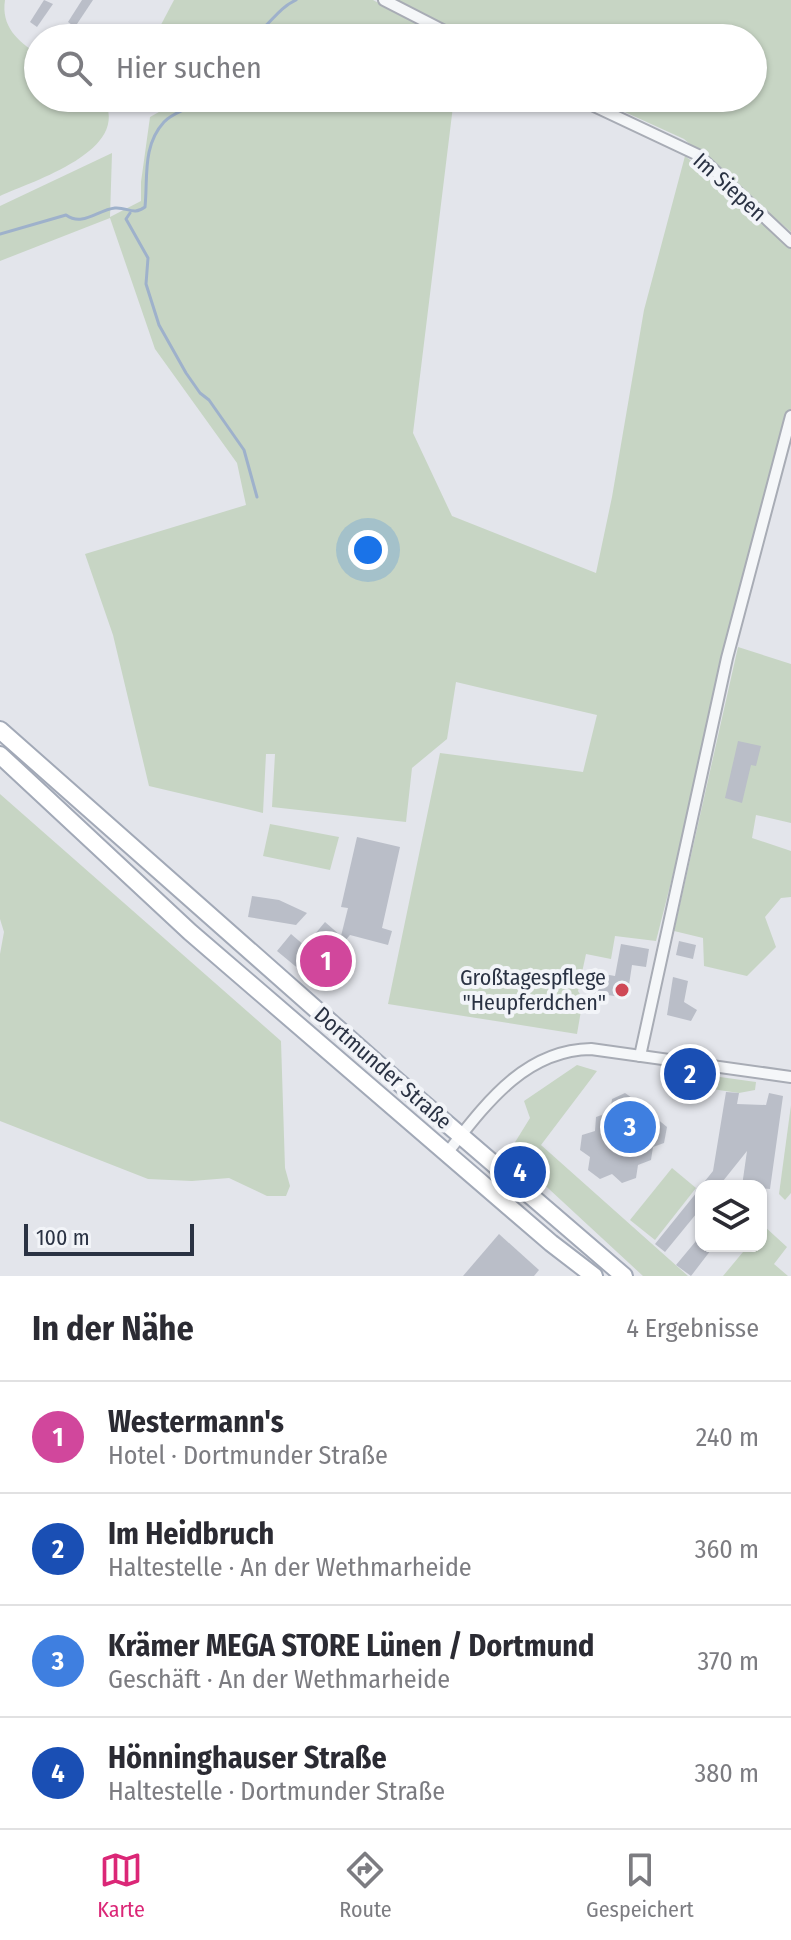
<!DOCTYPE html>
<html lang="de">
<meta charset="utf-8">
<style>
:root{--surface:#fff;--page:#f2f2f3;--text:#2b2b33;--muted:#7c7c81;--line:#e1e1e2;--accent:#db2777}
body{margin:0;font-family:"Fira Sans Condensed",sans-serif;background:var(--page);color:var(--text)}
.controls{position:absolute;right:24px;bottom:24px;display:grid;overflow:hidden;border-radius:16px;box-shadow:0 2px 6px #0004}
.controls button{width:72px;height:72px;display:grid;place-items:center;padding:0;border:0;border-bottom:2px solid var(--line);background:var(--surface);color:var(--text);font:40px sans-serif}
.scale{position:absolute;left:24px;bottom:20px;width:170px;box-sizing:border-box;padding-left:8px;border:4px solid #2a3243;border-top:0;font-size:22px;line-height:28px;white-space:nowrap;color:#2a3243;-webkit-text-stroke:6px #f2f4f8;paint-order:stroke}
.you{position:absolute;left:368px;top:550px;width:28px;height:28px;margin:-20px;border:6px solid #fff;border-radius:50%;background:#1a73e8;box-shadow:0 0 0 12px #1a73e833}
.badge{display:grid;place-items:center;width:52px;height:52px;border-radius:50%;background:var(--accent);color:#fff;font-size:26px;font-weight:700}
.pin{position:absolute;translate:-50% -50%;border:4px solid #fff;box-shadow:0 2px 8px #0006}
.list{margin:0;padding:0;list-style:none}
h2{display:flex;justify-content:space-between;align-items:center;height:104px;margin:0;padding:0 32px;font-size:34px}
h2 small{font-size:26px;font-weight:400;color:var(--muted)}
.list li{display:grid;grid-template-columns:52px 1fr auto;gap:24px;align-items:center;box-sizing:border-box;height:112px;padding:0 32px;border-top:2px solid var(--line)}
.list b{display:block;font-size:30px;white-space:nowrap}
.list p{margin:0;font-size:26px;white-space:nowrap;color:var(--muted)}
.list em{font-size:26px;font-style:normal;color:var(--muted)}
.icon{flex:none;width:44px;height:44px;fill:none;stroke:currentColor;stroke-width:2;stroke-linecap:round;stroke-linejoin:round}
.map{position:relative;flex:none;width:791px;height:1276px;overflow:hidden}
.search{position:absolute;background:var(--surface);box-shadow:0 2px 6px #0004;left:24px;right:24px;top:24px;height:88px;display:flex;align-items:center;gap:20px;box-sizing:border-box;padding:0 28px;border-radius:44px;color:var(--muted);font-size:30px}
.sheet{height:552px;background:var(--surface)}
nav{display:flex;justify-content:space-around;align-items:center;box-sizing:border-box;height:112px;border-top:2px solid var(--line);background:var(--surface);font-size:22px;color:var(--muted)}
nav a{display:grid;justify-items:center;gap:4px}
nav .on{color:var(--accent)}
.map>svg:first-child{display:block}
</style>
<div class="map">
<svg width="791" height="1276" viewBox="0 0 791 1276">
<rect width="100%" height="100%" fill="#e3e5eb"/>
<g fill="#c7d5c4">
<path d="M0,0h5c-4,26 12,41 33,54v44h65c31,52 -70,83 -103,98z"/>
<polygon points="174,0 373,0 443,38 154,38"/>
<polygon points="397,0 791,0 791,232 684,139 594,98 753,98 753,38 472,38"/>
<polygon points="184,98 454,98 413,433 452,516 596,573 612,497 644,310 685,156 719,182 791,247 791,411 656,941 615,936 611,959 586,954 578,991 583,999 577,1034 388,1004 440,753 583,772 597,715 456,682 447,739 412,768 406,822 272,807 275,754 266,754 263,813 149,786 113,635 85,554 246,505 237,463 155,349 110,218 0,261 0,206 112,153 110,217 141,201 141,182 150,117"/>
<polygon points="738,647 791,664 791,823 756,815 752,838 791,851 791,897 781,898 765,917 776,947 747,976 704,966 703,938 674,931"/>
<polygon points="0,794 281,1041 285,1168 290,1186 286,1196 267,1196 229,1178 192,1181 148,1179 0,1121 0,954 4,932 0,919"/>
<polygon points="270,824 339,837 330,870 263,856"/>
<polygon points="577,1065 597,1071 541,1145 688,1276 643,1276 509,1152 530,1118 524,1101"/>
<polygon points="677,1071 756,1082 755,1090 739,1093 678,1084"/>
<polygon points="791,1105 791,1193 785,1200 779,1194"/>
<polygon points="672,1168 696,1188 655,1240 630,1220"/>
<polygon points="764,1226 787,1247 774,1264 788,1276 723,1276 748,1246 761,1246 761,1230"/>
</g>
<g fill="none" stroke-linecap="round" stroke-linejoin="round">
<g stroke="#9eb1cb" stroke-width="3">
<path d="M250,38c20,-11 25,-28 46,-38"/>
<polyline points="130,213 126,219 148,258 146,284 159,325 186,373 200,393 209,400 244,450 257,497"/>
<path d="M0,234l66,-19c17,12 31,-5 49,-7 13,-1 18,8 30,-1 3,-29 -3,-61 19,-85 10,-11 27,-12 36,-24"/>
</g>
</g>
<g fill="#babec8">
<polygon points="44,0 53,4 37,27 30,22"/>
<polygon points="82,0 93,0 75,27 68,22"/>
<polygon points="738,741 761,746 756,766 751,765 742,803 725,798"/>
<polygon points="357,837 400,847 382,928 392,931 388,945 350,935 312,980 277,951 291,934 305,946 325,922 341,936 348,908 341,907"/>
<polygon points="252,896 279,900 307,913 296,925 248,917"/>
<polygon points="679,941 696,945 693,959 676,955"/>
<polygon points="621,944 649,949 646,967 632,965 627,998 595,993 598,973 615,976"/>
<polygon points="673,977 688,981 684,1002 697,1010 691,1021 667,1015"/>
<polygon points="726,1092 739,1093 737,1104 766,1105 769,1093 783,1096 770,1189 742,1186 747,1151 719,1186 701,1186 713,1171"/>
<polygon points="625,1093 638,1102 636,1114 645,1122 656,1118 667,1127 664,1143 653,1147 651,1160 638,1165 636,1178 622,1183 612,1174 600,1179 588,1170 590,1157 580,1150 582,1135 595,1131 596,1117 610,1112 612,1099"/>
<polygon points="701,1187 701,1208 665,1252 655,1244"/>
<polygon points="499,1234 539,1270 534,1276 463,1276"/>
<polygon points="701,1235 701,1246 714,1246 691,1276 676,1265"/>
</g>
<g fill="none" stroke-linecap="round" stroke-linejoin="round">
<g stroke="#a8acb5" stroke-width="14">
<g id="minor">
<polyline points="384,0 458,38"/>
<polyline points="577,98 698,155 791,242"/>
<polyline points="640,1056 727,658 791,416"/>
<path d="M447,1153c38,-48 77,-103 144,-104l200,28"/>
</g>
</g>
<g stroke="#a2a9b7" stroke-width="20">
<g id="primary">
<polyline points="0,730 388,1073 624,1276"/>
<polyline points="0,755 190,932 551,1243 594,1276"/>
</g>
</g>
<use href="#minor" stroke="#f5f7f9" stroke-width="10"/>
<use href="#primary" stroke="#fff" stroke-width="16"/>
</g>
<circle fill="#cf4856" stroke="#f2f4f8" stroke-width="3" cx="622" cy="990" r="8"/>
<g text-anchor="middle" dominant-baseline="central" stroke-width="8" stroke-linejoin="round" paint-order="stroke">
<g font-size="22" fill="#2a3243" stroke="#f2f4f8">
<text transform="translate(730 187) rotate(42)">Im Siepen</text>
<text transform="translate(383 1068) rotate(41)">Dortmunder Straße</text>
</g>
<g font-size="22" fill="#2a3243" stroke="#f2f4f8" text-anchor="end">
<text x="606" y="977">Großtagespflege<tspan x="606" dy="25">"Heupferdchen"</tspan></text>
</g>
</g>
</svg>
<div class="controls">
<button><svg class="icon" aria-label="layers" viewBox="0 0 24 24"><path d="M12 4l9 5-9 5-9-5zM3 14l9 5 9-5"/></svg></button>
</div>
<div class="scale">100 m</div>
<div class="you"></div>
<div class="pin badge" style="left:326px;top:961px;background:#d1479c">1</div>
<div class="pin badge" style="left:690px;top:1074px;background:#1a4fb4">2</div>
<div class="pin badge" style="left:630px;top:1127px;background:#3f7fe0">3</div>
<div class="pin badge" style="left:520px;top:1172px;background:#1a4fb4">4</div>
<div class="search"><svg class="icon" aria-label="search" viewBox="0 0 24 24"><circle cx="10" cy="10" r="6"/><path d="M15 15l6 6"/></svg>Hier suchen</div>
</div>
<section class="sheet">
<h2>In der Nähe<small>4 Ergebnisse</small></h2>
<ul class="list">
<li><span class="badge" style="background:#d1479c">1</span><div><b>Westermann's</b><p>Hotel · Dortmunder Straße</p></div><em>240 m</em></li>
<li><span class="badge" style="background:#1a4fb4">2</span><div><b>Im Heidbruch</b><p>Haltestelle · An der Wethmarheide</p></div><em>360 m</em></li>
<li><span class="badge" style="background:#3f7fe0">3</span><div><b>Krämer MEGA STORE Lünen / Dortmund</b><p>Geschäft · An der Wethmarheide</p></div><em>370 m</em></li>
<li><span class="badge" style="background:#1a4fb4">4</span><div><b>Hönninghauser Straße</b><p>Haltestelle · Dortmunder Straße</p></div><em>380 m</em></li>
</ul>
</section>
<nav>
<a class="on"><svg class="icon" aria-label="map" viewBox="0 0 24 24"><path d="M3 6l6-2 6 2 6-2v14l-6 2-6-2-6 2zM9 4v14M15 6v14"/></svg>Karte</a>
<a><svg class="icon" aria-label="directions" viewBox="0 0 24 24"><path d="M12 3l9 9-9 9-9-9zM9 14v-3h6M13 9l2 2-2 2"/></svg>Route</a>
<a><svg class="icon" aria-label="saved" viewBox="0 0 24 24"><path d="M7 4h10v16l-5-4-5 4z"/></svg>Gespeichert</a>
</nav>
